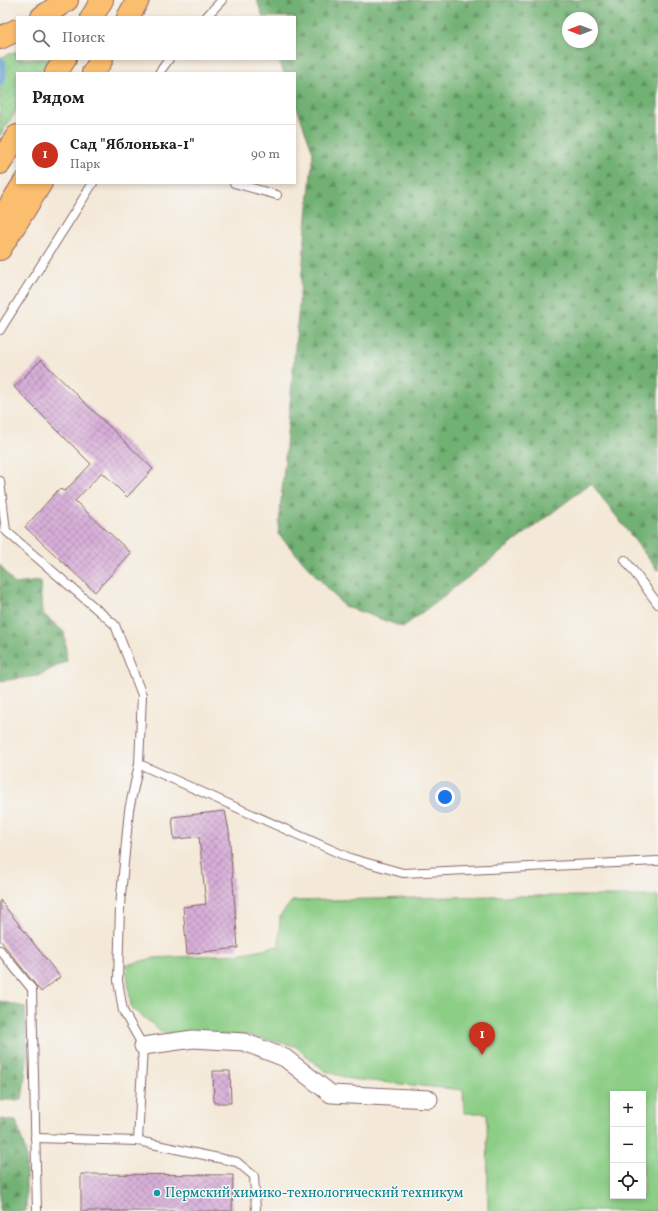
<!DOCTYPE html>
<html lang="ru">
<meta charset="utf-8">
<style>
:root{--surface:#fff;--page:#f2f2f2;--text:#202124;--muted:#757577;--line:#e0e0e0;--accent:#c8321e}
body{margin:0;font-family:Vollkorn,serif;background:var(--page);color:var(--text)}
.controls{position:absolute;right:12px;bottom:12px;display:grid;overflow:hidden;border-radius:0px;box-shadow:0 2px 6px #0003}
.controls button{width:36px;height:36px;display:grid;place-items:center;padding:0;border:0;border-bottom:1px solid var(--line);background:var(--surface);color:var(--text);font:20px sans-serif}
.compass{position:absolute;left:562px;top:12px;width:36px;height:36px;border-radius:50%;background:var(--surface);box-shadow:0 2px 6px #0003;rotate:270deg}
.you{position:absolute;left:445px;top:797px;width:14px;height:14px;margin:-10px;border:3px solid #fff;border-radius:50%;background:#1a73e8;box-shadow:0 0 0 6px #1a73e833}
.badge{display:grid;place-items:center;width:26px;height:26px;border-radius:50%;background:var(--accent);color:#fff;font-size:13px;font-weight:700}
.pin{position:absolute;translate:-50% -33px;filter:drop-shadow(0 1px 2px #0008)}
.pin::after{content:'';position:absolute;top:21px;width:14px;height:12px;background:inherit;clip-path:polygon(0 0,100% 0,50% 100%)}
.list{margin:0;padding:0;list-style:none}
h2{display:flex;justify-content:space-between;align-items:center;height:52px;margin:0;padding:0 16px;font-size:17px}
h2 small{font-size:13px;font-weight:400;color:var(--muted)}
.list li{display:grid;grid-template-columns:26px 1fr auto;gap:12px;align-items:center;box-sizing:border-box;height:60px;padding:0 16px;border-top:1px solid var(--line)}
.list b{display:block;font-size:15px;white-space:nowrap}
.list p{margin:0;font-size:13px;white-space:nowrap;color:var(--muted)}
.list em{font-size:13px;font-style:normal;color:var(--muted)}
.icon{flex:none;width:22px;height:22px;fill:none;stroke:currentColor;stroke-width:2;stroke-linecap:round;stroke-linejoin:round}
.map{position:relative;flex:none;width:658px;height:1211px;overflow:hidden}
.search{position:absolute;background:var(--surface);box-shadow:0 2px 6px #0003;left:16px;top:16px;width:280px;height:44px;display:flex;align-items:center;gap:10px;box-sizing:border-box;padding:0 14px;border-radius:0px;color:var(--muted);font-size:15px}
.panel{position:absolute;background:var(--surface);box-shadow:0 2px 6px #0003;left:16px;top:72px;width:280px;height:112px;border-radius:0px}
.map>svg:first-child{display:block}
</style>
<div class="map">
<svg width="658" height="1211" viewBox="0 0 658 1211">
<defs>
<pattern id="grass-dots" width="8" height="8" patternUnits="userSpaceOnUse"><rect width="8" height="8" fill="#8cce86"/><path d="M2 2h.1M6 6h.1" fill="none" stroke="#7ab074" stroke-width="1.8" stroke-linecap="round"/></pattern>
<pattern id="forest-firs" width="22" height="20" patternUnits="userSpaceOnUse"><rect width="22" height="20" fill="#71b173"/><path d="M5 1l3.5 6h-7zM16 11l3.5 6h-7z" fill="#5f8f5f"/></pattern>
<pattern id="building-cross-hatch" width="8" height="8" patternUnits="userSpaceOnUse"><rect width="8" height="8" fill="#d7afd8"/><path d="M0 0l8 8M0 8l8-8" fill="none" stroke="#b08eaf"/></pattern>
</defs>
<rect width="100%" height="100%" fill="#f6f6f2"/>
<filter id="ink" filterUnits="userSpaceOnUse"><feTurbulence type="fractalNoise" baseFrequency=".025" numOctaves="2"/><feDisplacementMap in="SourceGraphic" scale="8" xChannelSelector="R" yChannelSelector="G"/><feConvolveMatrix kernelMatrix="1 2 1 2 8 2 1 2 1" color-interpolation-filters="sRGB"/></filter>
<filter id="wash" filterUnits="userSpaceOnUse"><feTurbulence type="fractalNoise" baseFrequency=".012" numOctaves="4" result="noise"/><feDisplacementMap in="SourceGraphic" scale="16" xChannelSelector="R" yChannelSelector="G"/><feGaussianBlur stdDeviation="0.9" result="paint"/><feColorMatrix in="noise" values="0 0 0 0 0 0 0 0 0 0 0 0 0 0 0 0 0 1.4 0 .05"/><feComposite in="paint" operator="in"/></filter>
<g filter="url(#wash)">
<rect width="100%" height="100%" fill="#f4e9d8"/>
<polygon fill="url(#grass-dots)" stroke="#6b7658" points="17,51 17,59 50,59 41,73 17,73 17,110 0,136 0,58"/>
<g fill="url(#forest-firs)" stroke="#5e684f" fill-rule="evenodd">
<path d="M257,0h401v571l-67,-88 -188,144 -59,-21 -66,-72 35,-382 -18,-49v-30h-11l-6,-14h17v-42h-32zM568,18h24v24h-24z"/>
<polygon points="0,565 14,584 40,581 42,613 64,632 67,661 38,676 0,681"/>
<polygon points="0,1001 25,1007 28,1053 22,1100 0,1100"/>
<polygon points="0,1119 16,1121 26,1153 26,1211 0,1211"/>
</g>
<path fill="#8cce86" stroke="#6b7658" fill-rule="evenodd" d="M492,896h166v315h-170l-1,-98h-23l-1,-23 -113,-11 -25,-8 -30,-25 -49,-11h-80l-35,-28 -5,-42 28,-7 83,-4 42,-8 1,-30 12,-15zM613,1094h30v102h-30z"/>
<g fill="none" stroke-linecap="round" stroke-linejoin="round">
<path stroke="#6ea5dc" stroke-width="6" d="M0,83c5,-8 4,-13 2,-22"/>
</g>
<g id="blocks">
<g fill="url(#building-cross-hatch)">
<polygon points="41,360 153,469 127,497 102,472 75,501 131,553 95,592 25,527 59,489 65,491 91,464 14,387"/>
<polygon points="225,811 229,831 238,948 187,954 183,907 206,904 199,837 174,839 172,817"/>
<polygon points="0,900 60,977 41,992 0,940"/>
<polygon points="213,1071 230,1071 231,1103 214,1103"/>
<polygon points="81,1174 233,1175 232,1211 81,1211"/>
</g>
</g>
</g>
<g filter="url(#ink)">
<use href="#blocks" fill-opacity="0" stroke="#866668" stroke-width="1"/>
<g fill="none" stroke-linecap="round" stroke-linejoin="round">
<g stroke="#866668" stroke-width="10">
<g id="service">
<polyline points="206,17 222,0"/>
<polyline points="159,73 169,59"/>
<polyline points="234,183 277,195"/>
<polyline points="0,330 93,183"/>
<polyline points="0,481 6,531 115,625 142,695 139,764 350,858 403,873 658,861"/>
<polyline points="625,560 658,604"/>
<polyline points="0,950 32,989 37,1211"/>
<polyline points="35,1138 138,1141 237,1162 254,1176 256,1211"/>
<polyline points="138,1141 143,1046 123,1011 118,981 120,906 129,810 139,764"/>
</g>
</g>
<g stroke="#866668" stroke-width="19">
<polyline id="minor" points="143,1046 193,1039 244,1042 285,1058 331,1094 429,1099"/>
</g>
<g stroke="#866668" stroke-width="24">
<g id="primary">
<polyline points="42,17 67,0"/>
<polyline points="0,38 17,30"/>
<polyline points="0,249 41,183"/>
</g>
</g>
<g stroke="#866668" stroke-width="24">
<g id="trunk">
<polyline points="92,17 102,0"/>
<polyline points="128,17 138,0"/>
<polyline points="56,73 65,59"/>
<polyline points="93,73 102,59"/>
<polyline points="0,163 17,136"/>
<polyline points="0,221 24,183"/>
</g>
</g>
<use href="#service" stroke="#fff" stroke-width="8"/>
<use href="#minor" stroke="#fff" stroke-width="17"/>
<use href="#primary" stroke="#fbbd6e" stroke-width="22"/>
<use href="#trunk" stroke="#fbbd6e" stroke-width="22"/>
</g>
</g>
<circle fill="#0f9aa8" stroke="#f6f6f2" stroke-width="1.5" cx="157" cy="1193" r="4"/>
<g text-anchor="middle" dominant-baseline="central" stroke-width="3" stroke-linejoin="round" paint-order="stroke">
<g font-size="14" fill="#0d838f" stroke="#f6f6f2" text-anchor="start">
<text x="165" y="1193">Пермский химико-технологический техникум</text>
</g>
</g>
</svg>
<div class="controls">
<button>+</button>
<button>−</button>
<button><svg class="icon" aria-label="locate" viewBox="0 0 24 24"><circle cx="12" cy="12" r="6"/><path d="M12 2v4M12 18v4M2 12h4M18 12h4"/></svg></button>
</div>
<svg class="compass" viewBox="-18 -18 36 36"><path d="M0-13l5 13h-10z" fill="#e53935"/><path d="M0 13l5-13h-10z" fill="#757577"/></svg>
<div class="you"></div>
<div class="pin badge" style="left:482px;top:1055px">1</div>
<div class="search"><svg class="icon" aria-label="search" viewBox="0 0 24 24"><circle cx="10" cy="10" r="6"/><path d="M15 15l6 6"/></svg>Поиск</div>
<section class="panel">
<h2>Рядом<small></small></h2>
<ul class="list">
<li><span class="badge">1</span><div><b>Сад &quot;Яблонька-1&quot;</b><p>Парк</p></div><em>90 m</em></li>
</ul>
</section>
</div>
